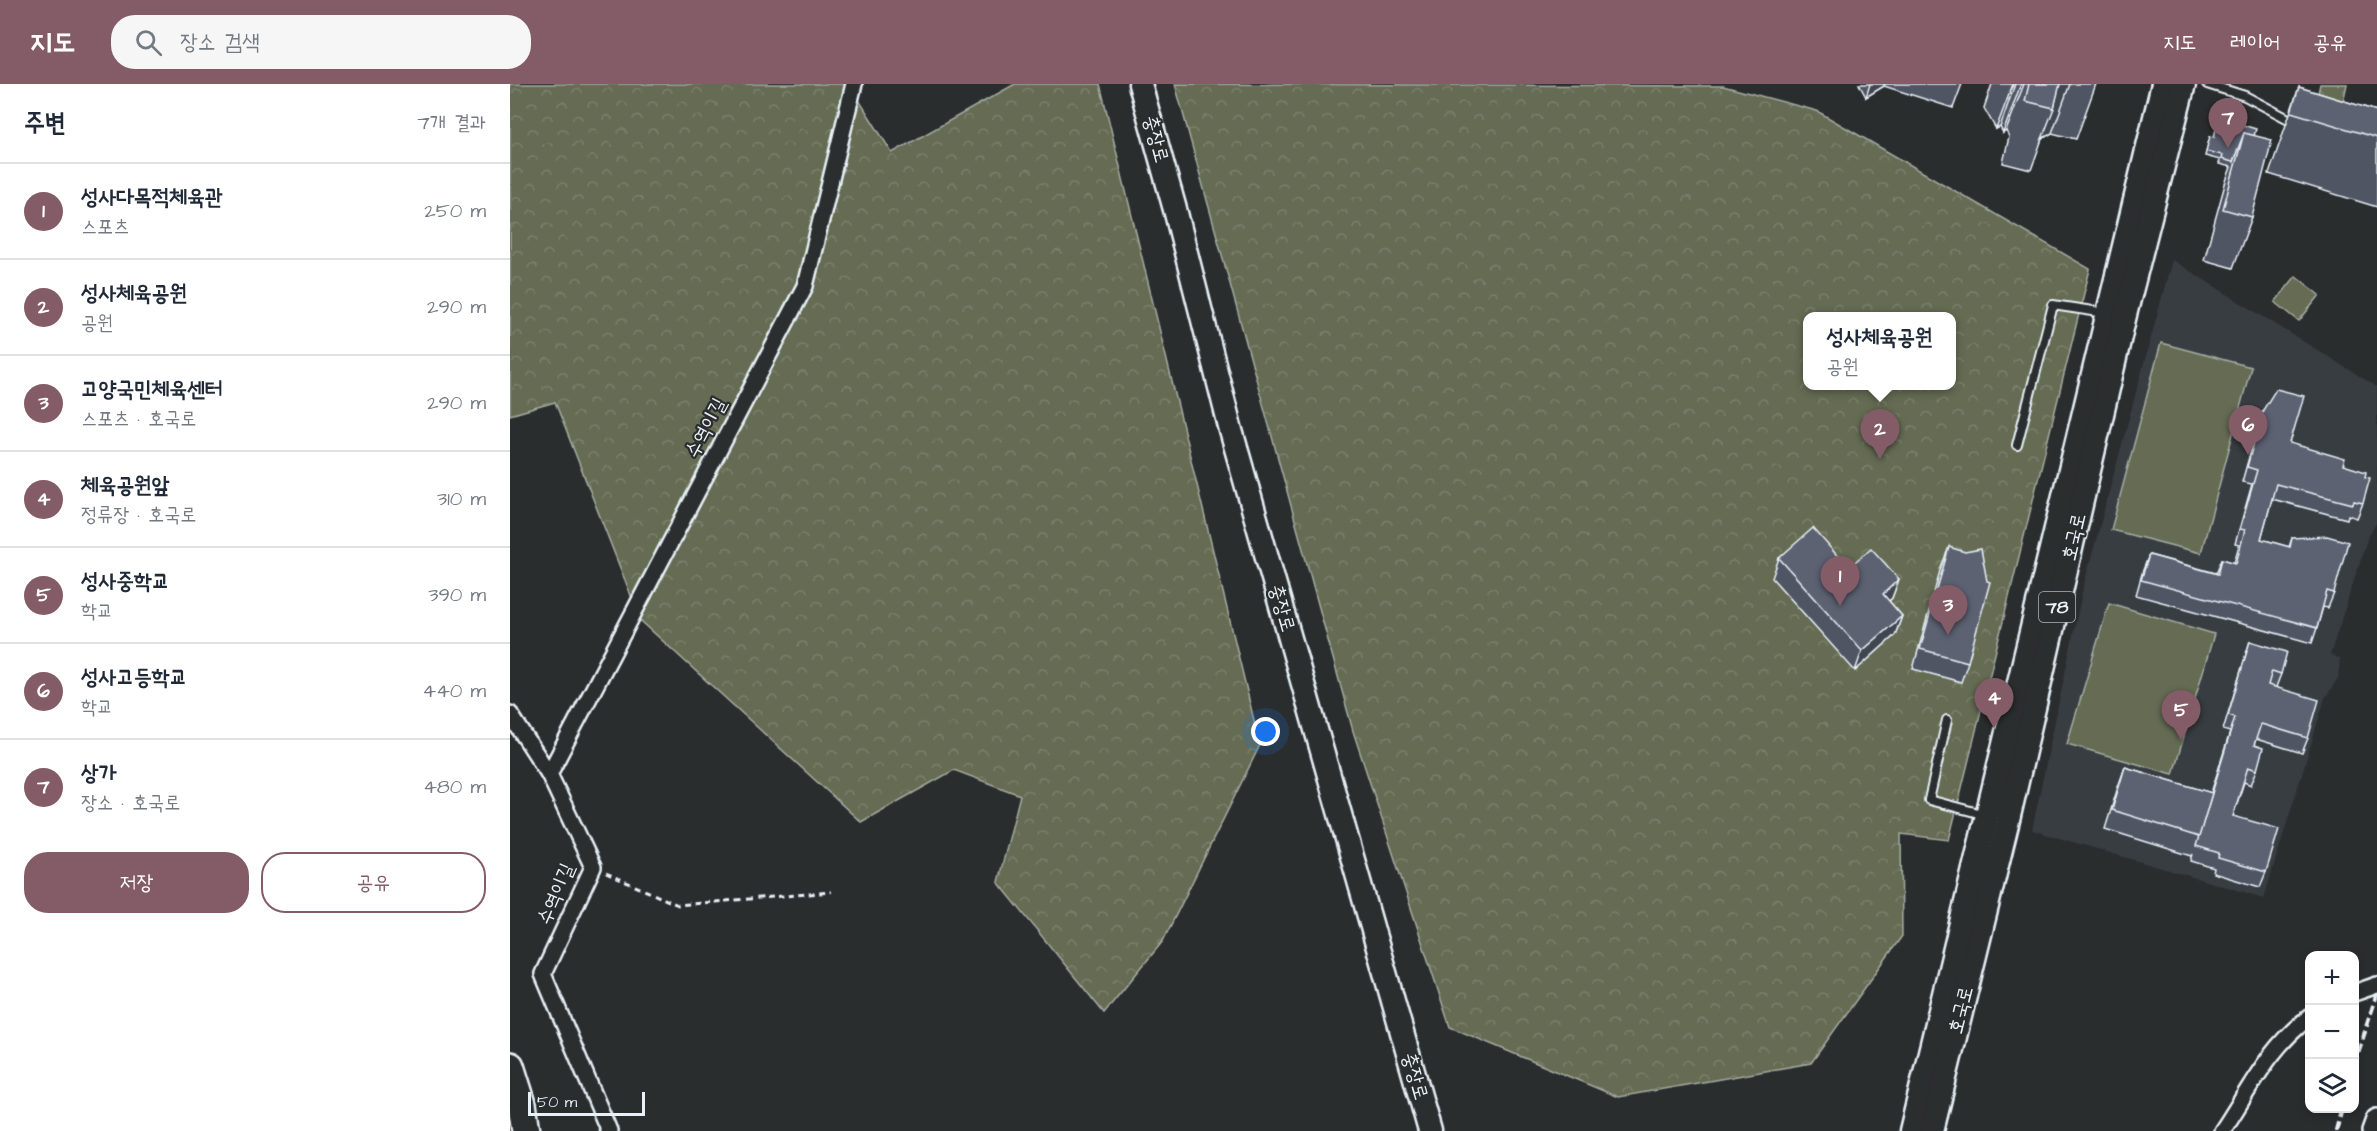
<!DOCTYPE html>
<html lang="ko">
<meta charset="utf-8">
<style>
:root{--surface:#fff;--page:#f6f6f7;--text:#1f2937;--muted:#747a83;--line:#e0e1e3;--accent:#845c67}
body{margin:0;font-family:"Architects Daughter","Poor Story",sans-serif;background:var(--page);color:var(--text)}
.controls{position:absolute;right:18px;bottom:18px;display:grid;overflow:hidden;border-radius:12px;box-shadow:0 3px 9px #0003}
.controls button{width:54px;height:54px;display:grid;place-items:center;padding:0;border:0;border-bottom:2px solid var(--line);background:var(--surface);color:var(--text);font:30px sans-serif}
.scale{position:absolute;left:18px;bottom:15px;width:117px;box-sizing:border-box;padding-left:6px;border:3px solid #e8f1f8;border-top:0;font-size:16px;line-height:21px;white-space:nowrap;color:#e8f1f8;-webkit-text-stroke:4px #2a2d2e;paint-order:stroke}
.you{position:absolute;left:756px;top:648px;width:21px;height:21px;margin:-15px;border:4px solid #fff;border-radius:50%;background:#1a73e8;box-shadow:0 0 0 9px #1a73e833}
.badge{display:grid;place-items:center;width:39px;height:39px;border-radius:50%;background:var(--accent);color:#fff;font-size:20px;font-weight:700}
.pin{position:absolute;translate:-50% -50px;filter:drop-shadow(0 2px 3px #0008)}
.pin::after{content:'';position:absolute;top:32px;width:21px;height:18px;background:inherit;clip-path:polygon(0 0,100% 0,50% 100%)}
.popup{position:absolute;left:1293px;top:228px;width:153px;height:78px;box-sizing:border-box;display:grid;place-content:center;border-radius:12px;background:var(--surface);filter:drop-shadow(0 2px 4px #0005);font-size:20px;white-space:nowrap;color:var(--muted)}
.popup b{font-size:22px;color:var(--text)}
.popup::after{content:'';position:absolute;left:50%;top:100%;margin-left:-12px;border:12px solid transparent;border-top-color:var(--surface)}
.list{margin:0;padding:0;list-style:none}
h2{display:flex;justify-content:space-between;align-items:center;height:78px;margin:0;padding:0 24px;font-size:26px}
h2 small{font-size:20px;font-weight:400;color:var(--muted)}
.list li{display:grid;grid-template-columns:39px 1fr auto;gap:18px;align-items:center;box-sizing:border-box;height:96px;padding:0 24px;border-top:2px solid var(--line)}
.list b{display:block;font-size:22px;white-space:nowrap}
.list p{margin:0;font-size:20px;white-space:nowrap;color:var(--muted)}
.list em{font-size:20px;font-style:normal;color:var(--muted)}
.actions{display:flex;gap:12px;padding:18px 24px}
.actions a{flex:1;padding:14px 0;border:2px solid var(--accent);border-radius:24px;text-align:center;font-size:21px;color:var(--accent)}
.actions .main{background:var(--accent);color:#fff}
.icon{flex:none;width:33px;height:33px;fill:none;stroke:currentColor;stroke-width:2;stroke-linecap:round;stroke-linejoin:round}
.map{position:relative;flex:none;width:1867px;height:1047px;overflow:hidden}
header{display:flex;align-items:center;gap:36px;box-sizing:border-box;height:84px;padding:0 30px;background:var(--accent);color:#fff}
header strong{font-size:28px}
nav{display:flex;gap:33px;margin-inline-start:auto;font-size:21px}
.search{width:420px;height:54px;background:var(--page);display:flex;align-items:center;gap:15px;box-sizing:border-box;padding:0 21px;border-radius:24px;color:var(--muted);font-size:22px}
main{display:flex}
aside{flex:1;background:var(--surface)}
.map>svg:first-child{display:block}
</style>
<header>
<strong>지도</strong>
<div class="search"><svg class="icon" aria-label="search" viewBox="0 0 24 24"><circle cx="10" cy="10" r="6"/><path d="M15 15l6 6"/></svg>장소 검색</div>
<nav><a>지도</a><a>레이어</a><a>공유</a></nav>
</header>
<main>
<aside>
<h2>주변<small>7개 결과</small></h2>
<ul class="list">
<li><span class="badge">1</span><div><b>성사다목적체육관</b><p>스포츠</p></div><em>250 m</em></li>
<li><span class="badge">2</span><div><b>성사체육공원</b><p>공원</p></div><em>290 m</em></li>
<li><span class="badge">3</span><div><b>고양국민체육센터</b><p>스포츠 · 호국로</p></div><em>290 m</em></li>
<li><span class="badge">4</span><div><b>체육공원앞</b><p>정류장 · 호국로</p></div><em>310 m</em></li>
<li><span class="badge">5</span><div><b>성사중학교</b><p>학교</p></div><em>390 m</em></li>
<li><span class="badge">6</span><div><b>성사고등학교</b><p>학교</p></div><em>440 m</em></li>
<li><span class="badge">7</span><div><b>상가</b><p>장소 · 호국로</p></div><em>480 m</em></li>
</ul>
<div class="actions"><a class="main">저장</a><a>공유</a></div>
</aside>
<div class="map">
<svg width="1867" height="1047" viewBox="0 0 1867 1047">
<defs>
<pattern id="forest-crowns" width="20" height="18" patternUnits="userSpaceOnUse" patternTransform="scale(1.5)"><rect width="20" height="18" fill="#656c52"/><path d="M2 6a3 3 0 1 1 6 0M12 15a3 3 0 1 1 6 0" fill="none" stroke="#7b816c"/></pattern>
</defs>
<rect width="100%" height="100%" fill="#2a2d2e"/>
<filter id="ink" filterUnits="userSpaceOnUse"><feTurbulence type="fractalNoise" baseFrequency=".0167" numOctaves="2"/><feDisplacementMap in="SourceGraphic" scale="12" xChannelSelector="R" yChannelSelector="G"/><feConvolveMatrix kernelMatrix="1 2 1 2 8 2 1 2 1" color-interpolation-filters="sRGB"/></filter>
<g filter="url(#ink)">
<polygon fill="#393d43" points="1662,176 1867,303 1867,438 1858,452 1820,571 1830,575 1828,594 1815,614 1754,814 1522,746 1573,504"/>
<g fill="#656c52" stroke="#a6aea5" stroke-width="1.5">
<polygon points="1786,192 1810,211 1789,237 1765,218"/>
<polygon points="1651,259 1741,283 1691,469 1601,446"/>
<polygon points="1599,519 1704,550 1663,690 1557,660"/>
</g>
<g fill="url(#forest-crowns)" stroke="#a6aea5" stroke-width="1.5" fill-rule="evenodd">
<polygon points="0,0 339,0 382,69 505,0 590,0 750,661 653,857 594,929 488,798 510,711 444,686 351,738 131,537 45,318 0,331"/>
<path d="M665,0l548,2 94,25 273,158 -141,571 -48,-6 1,102 -91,127 -193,34 -168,-70 -97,-296zM1298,232h144v70h-144z"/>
<polygon points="1810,0 1837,0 1830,32 1804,27"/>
</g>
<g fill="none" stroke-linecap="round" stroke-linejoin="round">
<g stroke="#e8f1f8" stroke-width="12">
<g id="service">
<polyline points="1697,0 1735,12 1786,39"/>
<polyline points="1507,361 1543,221 1596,229"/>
<polyline points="1437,636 1419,716 1476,731"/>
</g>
</g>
<g stroke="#e8f1f8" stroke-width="20">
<g id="minor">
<polyline points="0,630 39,690 83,783 33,890 99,1047"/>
<polyline points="39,690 295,202 344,0"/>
<polyline points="1844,909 1867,901"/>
<path d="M1712,1047c27,-40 47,-85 88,-114"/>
</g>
</g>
<g stroke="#e8f1f8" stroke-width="26">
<polyline id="secondary" points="1863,1047 1867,1036"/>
</g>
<g stroke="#e8f1f8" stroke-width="27">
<g id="primary">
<polyline points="630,0 666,129 720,343 920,1047"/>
<polyline points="1401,1047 1653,0"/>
<polyline points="1422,1047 1499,732 1615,231 1674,0"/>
</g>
</g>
<g stroke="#e8f1f8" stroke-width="32">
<polyline id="motorway" points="0,982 12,1020 16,1047"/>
</g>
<polyline stroke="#e8f1f8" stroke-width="3" stroke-dasharray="6 4.5" stroke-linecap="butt" points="96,789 168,821 321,808"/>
<use href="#service" stroke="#2a2d2e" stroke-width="8"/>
<use href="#minor" stroke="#2a2d2e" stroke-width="15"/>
<use href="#secondary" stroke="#2a2d2e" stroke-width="21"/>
<use href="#primary" stroke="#2a2d2e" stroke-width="22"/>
<use href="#motorway" stroke="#2a2d2e" stroke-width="27"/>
<g stroke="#e8f1f8" stroke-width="4.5" stroke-dasharray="9 4.5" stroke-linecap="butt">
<polyline points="1844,981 1867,910"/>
<polyline points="1826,1047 1832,1024"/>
</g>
</g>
<g fill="#505463" stroke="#e8f1f8" stroke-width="1.5">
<polygon points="1349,0 1452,0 1443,24 1374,2 1356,13"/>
<polygon points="1482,0 1586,0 1566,55 1542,49 1532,55 1521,86 1493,79 1499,53 1496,47 1493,49 1490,43 1486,45 1474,24"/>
<polygon points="1789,3 1867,27 1867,123 1759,90"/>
<polygon points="1744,52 1742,133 1723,184 1694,176 1715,100 1721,83 1709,80 1710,76 1695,72 1699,57 1703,53"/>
<polygon points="1753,326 1780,359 1833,381 1855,393 1853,419 1847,434 1838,431 1837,435 1762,415 1751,455 1779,463 1782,454 1824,509 1818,524 1813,523 1807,544 1802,559 1626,511 1633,486 1639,471 1706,489 1712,475 1724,479 1729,461 1725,460 1742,400 1732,398 1748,341"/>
<polygon points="1439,463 1458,578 1451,598 1403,585 1431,483"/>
<polygon points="1269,474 1338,484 1389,495 1382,514 1379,517 1392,532 1385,551 1345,587 1262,494"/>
<polygon points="1740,557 1771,590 1766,603 1798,654 1792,669 1746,655 1744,661 1747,686 1741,701 1734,698 1723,732 1756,788 1750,803 1703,789 1704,784 1681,777 1683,770 1682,772 1595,745 1608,703 1615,683 1701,709 1720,648 1713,646"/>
</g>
<g fill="#414550" stroke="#e8f1f8" stroke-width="1.5">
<polygon points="1360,0 1375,0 1374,2 1356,13"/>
<polygon points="1503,0 1505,0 1490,43 1486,45"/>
<polygon points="1511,0 1514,0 1496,47 1493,49"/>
<polygon points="1549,0 1560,0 1542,49 1532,55 1544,24"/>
<polygon points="1389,495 1382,514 1366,529 1373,510"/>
<polygon points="1392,532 1385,551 1345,587 1352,567"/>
</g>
<g fill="#5d6273" stroke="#e8f1f8" stroke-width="1.5">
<polygon points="1519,0 1550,0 1544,24 1515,17"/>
<polygon points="1789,3 1867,27 1867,54 1781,28"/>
<polygon points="1726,39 1746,45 1744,52 1734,49 1723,78 1711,75 1712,71 1696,67 1700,52 1704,53 1707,41 1725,46"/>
<polygon points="1734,49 1762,56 1742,133 1713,125"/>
<polygon points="1766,305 1794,312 1780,359 1835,375 1833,381 1856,388 1855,393 1860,394 1853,419 1844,417 1843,420 1766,400 1751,455 1780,463 1782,454 1817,452 1838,458 1824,509 1817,507 1807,544 1631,496 1639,471 1708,490 1712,475 1726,479 1735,446 1730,445 1747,386 1737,383 1753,326"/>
<polygon points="1303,444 1338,484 1361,464 1389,495 1373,510 1392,532 1352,567 1269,474"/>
<polygon points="1439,463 1455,468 1471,465 1477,497 1480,498 1458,578 1410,565"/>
<polygon points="1740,557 1777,568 1771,590 1762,587 1758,601 1809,616 1798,654 1751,640 1744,661 1753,664 1747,686 1738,683 1723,732 1769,745 1756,788 1708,774 1709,769 1686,762 1725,633 1718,631"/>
<polygon points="1615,683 1702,709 1689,753 1602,726"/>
</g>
</g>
<g text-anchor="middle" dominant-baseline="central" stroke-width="4.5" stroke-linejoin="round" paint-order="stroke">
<rect fill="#2a2d2e" stroke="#afb6bb" stroke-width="1.5" x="1529" y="508" width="36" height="30" rx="4.5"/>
<g font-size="18" font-weight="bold" fill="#e8f1f8">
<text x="1547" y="523">78</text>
</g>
<g font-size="20" fill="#e8f1f8" stroke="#2a2d2e">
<text transform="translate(646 55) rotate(75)">충장로</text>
<text transform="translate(196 344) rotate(-62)">수역이길</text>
<text transform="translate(1564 453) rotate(-77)">호국로</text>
<text transform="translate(772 524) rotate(74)">충장로</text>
<text transform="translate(46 810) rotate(-67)">수역이길</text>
<text transform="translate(1451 926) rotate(-76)">호국로</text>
<text transform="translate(905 992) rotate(74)">충장로</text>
</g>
</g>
</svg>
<div class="controls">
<button>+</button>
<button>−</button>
<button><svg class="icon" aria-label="layers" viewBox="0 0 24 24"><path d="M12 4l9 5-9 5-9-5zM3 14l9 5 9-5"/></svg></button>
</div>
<div class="scale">50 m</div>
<div class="you"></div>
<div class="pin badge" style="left:1330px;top:522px">1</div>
<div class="pin badge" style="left:1370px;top:375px">2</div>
<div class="popup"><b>성사체육공원</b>공원</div>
<div class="pin badge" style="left:1438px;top:551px">3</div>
<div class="pin badge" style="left:1484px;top:644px">4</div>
<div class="pin badge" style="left:1671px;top:656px">5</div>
<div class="pin badge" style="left:1738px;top:371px">6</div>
<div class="pin badge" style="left:1718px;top:64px">7</div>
</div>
</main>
